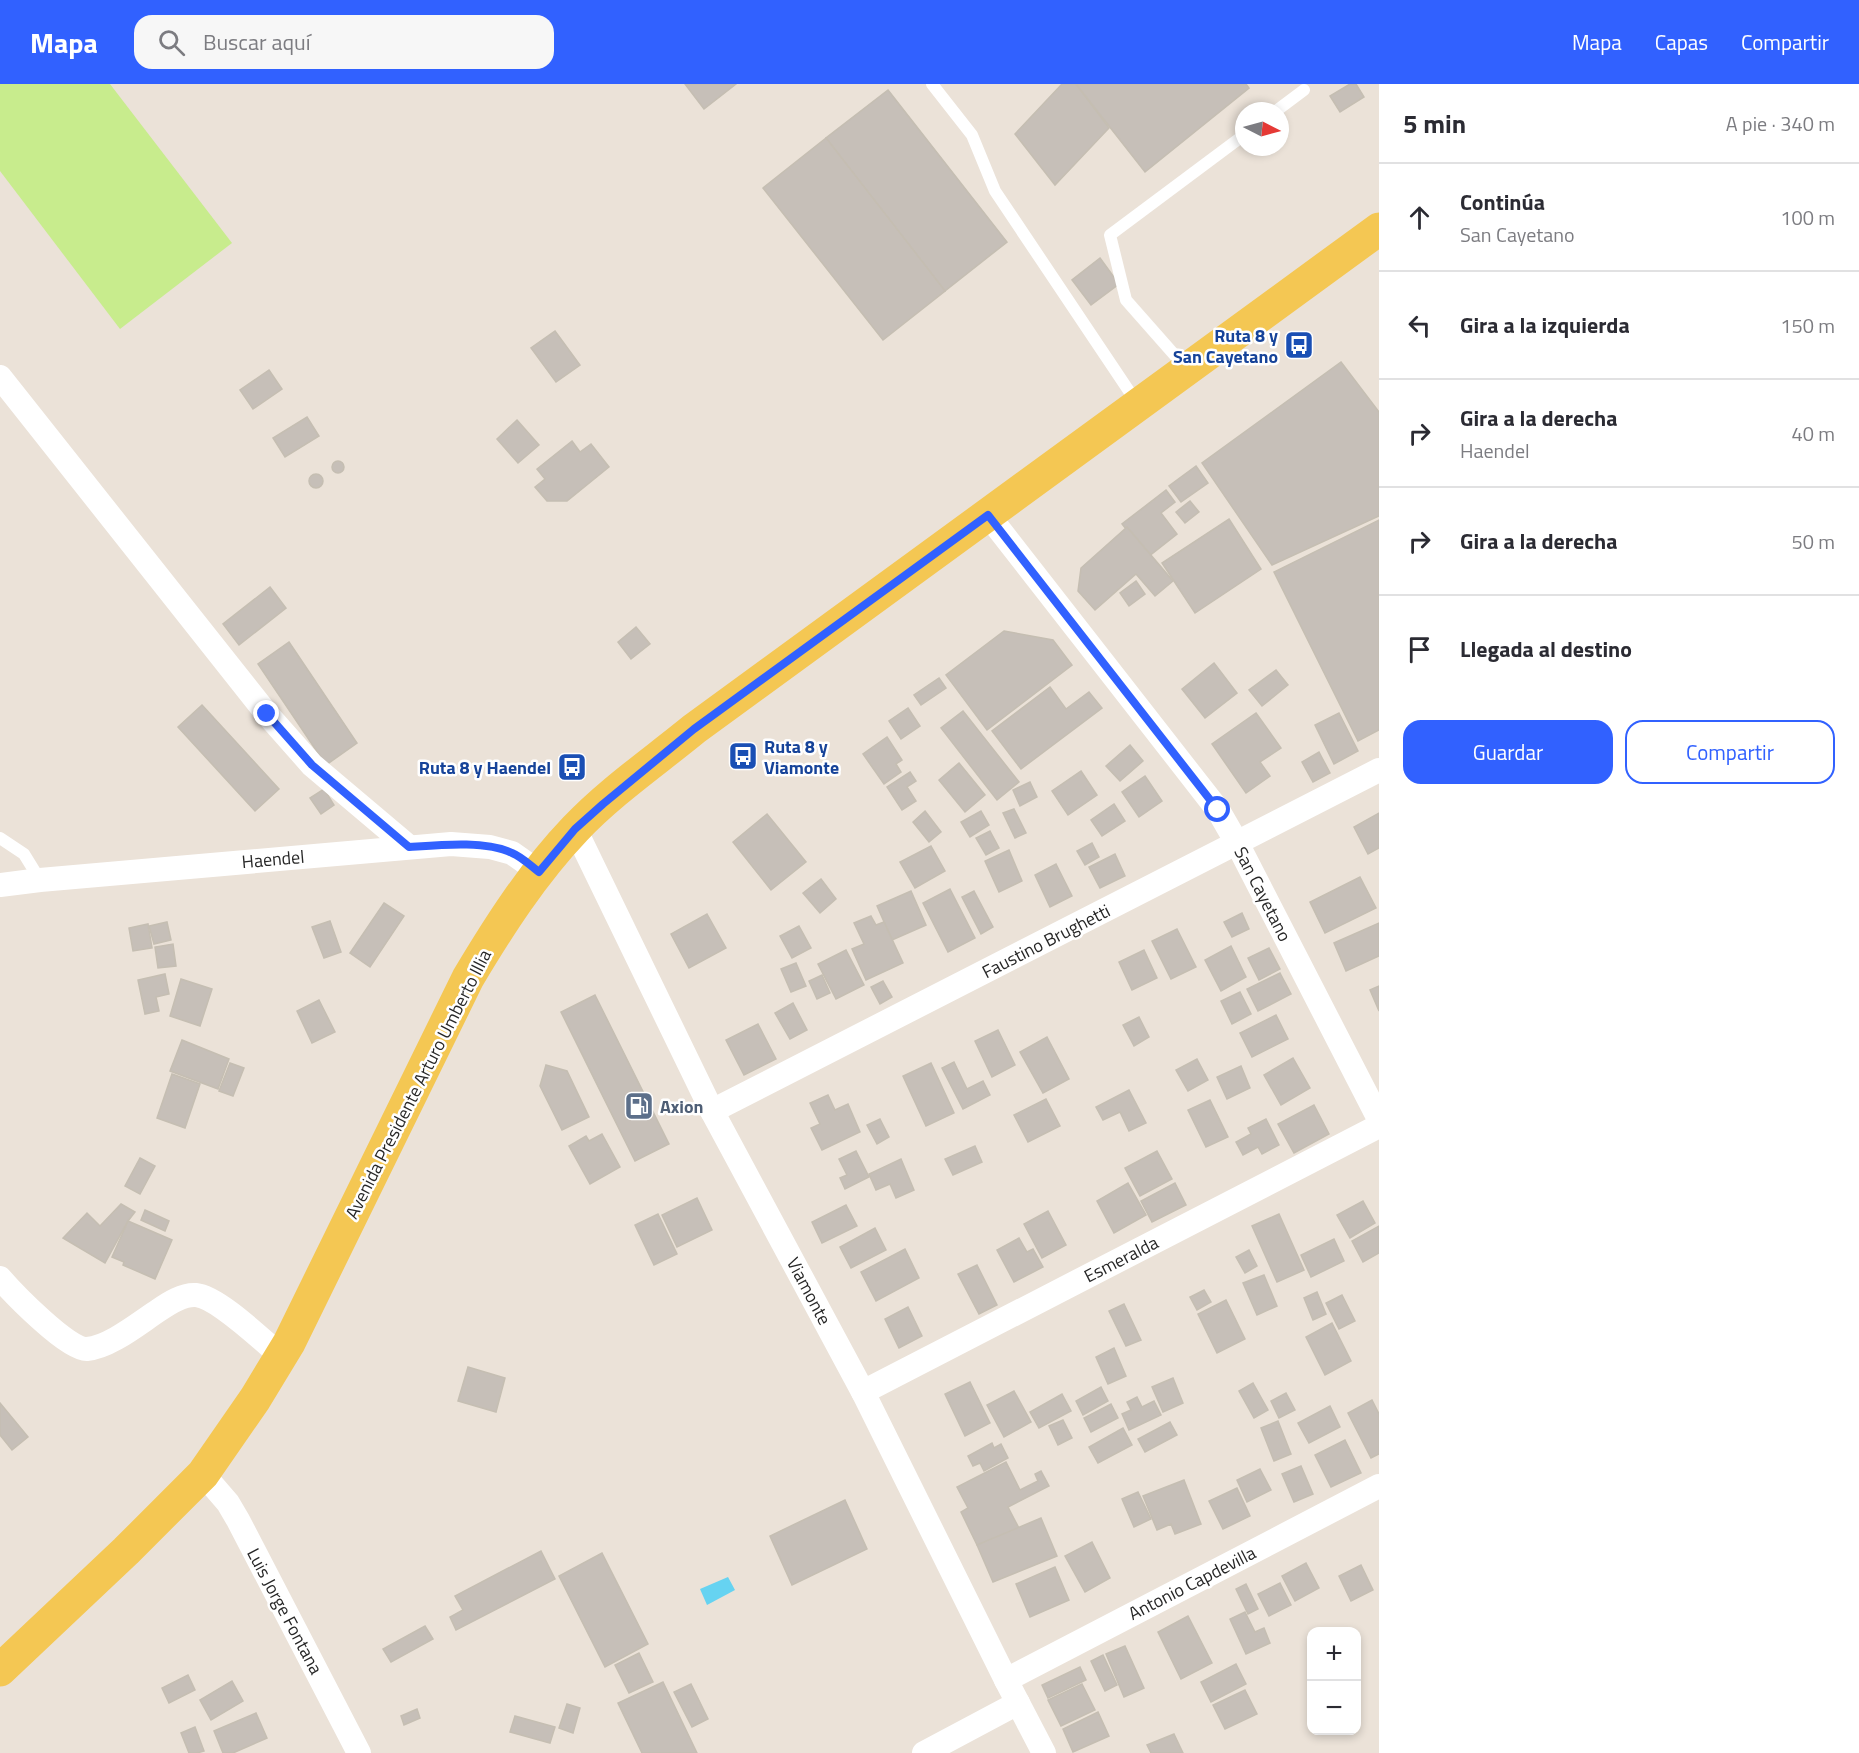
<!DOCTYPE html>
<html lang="es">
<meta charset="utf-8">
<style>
:root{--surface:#fff;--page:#f7f7f7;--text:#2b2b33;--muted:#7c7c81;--line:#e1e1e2;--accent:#3161ff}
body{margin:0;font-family:"Titillium Web",sans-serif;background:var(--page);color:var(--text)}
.controls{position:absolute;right:18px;bottom:18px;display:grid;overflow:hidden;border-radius:12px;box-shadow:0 3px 9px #0003}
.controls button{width:54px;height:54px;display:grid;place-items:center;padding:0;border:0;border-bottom:2px solid var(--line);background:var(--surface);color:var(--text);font:30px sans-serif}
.compass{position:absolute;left:1235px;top:18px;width:54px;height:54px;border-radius:50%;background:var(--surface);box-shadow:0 3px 9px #0003;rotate:96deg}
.stop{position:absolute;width:18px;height:18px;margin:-14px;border:4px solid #3161ff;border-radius:50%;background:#fff}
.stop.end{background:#3161ff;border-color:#fff;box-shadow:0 2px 6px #0008}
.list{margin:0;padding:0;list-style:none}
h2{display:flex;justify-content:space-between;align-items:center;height:78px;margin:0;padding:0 24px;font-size:26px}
h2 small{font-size:20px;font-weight:400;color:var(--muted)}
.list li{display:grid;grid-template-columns:39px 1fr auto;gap:18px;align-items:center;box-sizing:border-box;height:108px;padding:0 24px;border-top:2px solid var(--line)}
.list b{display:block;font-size:22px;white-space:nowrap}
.list p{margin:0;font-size:20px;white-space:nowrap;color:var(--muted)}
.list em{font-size:20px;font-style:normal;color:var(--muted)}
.actions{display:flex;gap:12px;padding:18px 24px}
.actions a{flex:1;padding:14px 0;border:2px solid var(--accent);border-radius:18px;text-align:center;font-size:21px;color:var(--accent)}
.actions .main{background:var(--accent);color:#fff}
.icon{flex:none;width:33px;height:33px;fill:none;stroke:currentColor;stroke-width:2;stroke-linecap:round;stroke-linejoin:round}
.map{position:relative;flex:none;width:1379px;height:1669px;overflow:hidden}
header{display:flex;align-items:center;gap:36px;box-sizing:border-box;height:84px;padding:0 30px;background:var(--accent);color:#fff}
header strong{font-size:28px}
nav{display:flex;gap:33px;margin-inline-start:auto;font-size:21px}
.search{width:420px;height:54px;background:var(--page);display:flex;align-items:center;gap:15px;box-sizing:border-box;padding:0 21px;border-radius:18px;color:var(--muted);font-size:22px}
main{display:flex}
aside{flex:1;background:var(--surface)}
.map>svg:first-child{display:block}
</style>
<header>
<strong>Mapa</strong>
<div class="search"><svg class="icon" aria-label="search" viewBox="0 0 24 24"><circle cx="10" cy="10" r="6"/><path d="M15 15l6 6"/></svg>Buscar aquí</div>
<nav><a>Mapa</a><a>Capas</a><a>Compartir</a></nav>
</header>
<main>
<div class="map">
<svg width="1379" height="1669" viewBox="0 0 1379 1669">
<rect width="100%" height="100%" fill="#ebe2d8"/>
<polygon fill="#c8ec8d" points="0,0 110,0 232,159 120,245 0,87"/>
<polygon fill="#66d3f1" points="728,1493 735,1506 707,1521 700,1505"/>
<g fill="#c6bfb8" stroke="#c5beb2" stroke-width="1.5">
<polygon points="685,0 736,0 704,25"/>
<polygon points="1062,0 1076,0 1109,44 1055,101 1015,50"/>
<polygon points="1076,0 1246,0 1249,4 1145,88"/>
<polygon points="1350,0 1356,0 1364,13 1340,28 1330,12"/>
<polygon points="888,6 1007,158 945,207 826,54"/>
<polygon points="826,54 945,207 883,256 763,104"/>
<polygon points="1100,174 1119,200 1091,221 1072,196"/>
<polygon points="555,247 580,281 556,298 531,264"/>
<polygon points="1341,278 1379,328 1379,432 1272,481 1202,379"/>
<polygon points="269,286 282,305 253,325 240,306"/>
<polygon points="307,333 319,352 285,373 273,354"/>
<polygon points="517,336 539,361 518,379 497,355"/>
<polygon points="572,357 580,368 591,360 609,383 567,417 547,417 535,403 545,395 537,385"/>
<circle cx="338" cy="383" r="6"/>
<polygon points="1196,382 1208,399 1181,418 1169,402"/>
<circle cx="316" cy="397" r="7"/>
<polygon points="1166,406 1175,418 1161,429 1177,450 1148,473 1122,440"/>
<polygon points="1190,417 1199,428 1185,439 1176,428"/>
<polygon points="1229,435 1261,485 1195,529 1162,479"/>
<polygon points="1379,436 1379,646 1358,657 1274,488"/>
<polygon points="1127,443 1173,497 1155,512 1136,490 1095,526 1078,507 1081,484"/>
<polygon points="1136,497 1145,510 1129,522 1120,509"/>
<polygon points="270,503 286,524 239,561 223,540"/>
<polygon points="636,543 650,560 631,575 618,558"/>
<polygon points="1004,547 1053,556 1072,581 987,646 946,591"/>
<polygon points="289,558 357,659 326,681 258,580"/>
<polygon points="1214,579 1237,609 1205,634 1182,605"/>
<polygon points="1276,586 1288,601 1262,622 1249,606"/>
<polygon points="939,594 946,604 921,621 914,611"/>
<polygon points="1050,603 1066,625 1089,608 1102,624 1021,685 992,647"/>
<polygon points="202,621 279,705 255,727 178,643"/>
<polygon points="908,624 920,642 901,655 889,637"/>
<polygon points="963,627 1019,698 997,716 941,644"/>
<polygon points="1256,629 1281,664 1260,678 1270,692 1246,709 1212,660"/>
<polygon points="1339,629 1358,667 1334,680 1315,641"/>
<polygon points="887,653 902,676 896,680 901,688 884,700 863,670"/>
<polygon points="1130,661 1143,677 1120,697 1106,682"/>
<polygon points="1319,668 1330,689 1313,698 1302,678"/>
<polygon points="959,679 985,711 965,728 939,696"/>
<polygon points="1081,687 1097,711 1068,731 1052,707"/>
<polygon points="910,688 916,697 907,703 916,717 902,726 887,703"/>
<polygon points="1145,692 1162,717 1139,733 1122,708"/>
<polygon points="1030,698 1037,713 1020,722 1013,706"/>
<polygon points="324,705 334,721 321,730 310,714"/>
<polygon points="1114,720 1125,737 1102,752 1091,736"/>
<polygon points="1014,725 1026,749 1015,754 1003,729"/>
<polygon points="925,727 941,748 929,758 913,738"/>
<polygon points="981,727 989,741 970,753 961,738"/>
<polygon points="1379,729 1379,764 1368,770 1354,743"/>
<polygon points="767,730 806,778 771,806 733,758"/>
<polygon points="990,747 999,764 986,771 976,754"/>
<polygon points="1092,759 1099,773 1085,781 1077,767"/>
<polygon points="931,762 945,787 915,804 900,778"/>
<polygon points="1009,766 1022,797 999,808 985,777"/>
<polygon points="1115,770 1125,792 1100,804 1089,783"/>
<polygon points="1056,780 1072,812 1050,823 1035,791"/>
<polygon points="1360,793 1376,824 1325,849 1310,818"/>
<polygon points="821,795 836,815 820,829 803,809"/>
<polygon points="950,805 975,854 948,868 923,819"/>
<polygon points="911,807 926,841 892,856 877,822"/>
<polygon points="974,807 993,843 981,850 962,813"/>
<polygon points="384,819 404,832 370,883 350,869"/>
<polygon points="1242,829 1249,845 1232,853 1224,838"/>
<polygon points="707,830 726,864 689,884 671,850"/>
<polygon points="871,832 876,841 884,838 903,879 866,896 852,865 864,860 854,839"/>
<polygon points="330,837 341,868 324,874 312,843"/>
<polygon points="167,838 171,856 154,860 149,842"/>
<polygon points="1379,839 1379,872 1346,887 1334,859"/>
<polygon points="148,840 152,864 133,867 129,844"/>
<polygon points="799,842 811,864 792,874 780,852"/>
<polygon points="1177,845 1196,883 1171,895 1152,857"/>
<polygon points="173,860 176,882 158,884 155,863"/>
<polygon points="1231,862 1246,893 1221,907 1205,876"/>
<polygon points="1269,864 1280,885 1259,896 1248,874"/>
<polygon points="846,866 864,901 836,915 818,880"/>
<polygon points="1144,866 1157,894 1132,906 1119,878"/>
<polygon points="796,879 806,902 791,908 781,885"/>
<polygon points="1280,889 1291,910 1258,927 1247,905"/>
<polygon points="165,890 169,910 156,913 159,927 145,930 138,896"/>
<polygon points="822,891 830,909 817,915 809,897"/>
<polygon points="181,895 212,905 200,942 170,932"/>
<polygon points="883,897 892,913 880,920 871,903"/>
<polygon points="1379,902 1379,927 1370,906"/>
<polygon points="1240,908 1251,930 1232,940 1221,917"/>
<polygon points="595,911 669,1060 635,1077 561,928"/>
<polygon points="319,916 335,948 312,959 297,927"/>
<polygon points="793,919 807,946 790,955 775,929"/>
<polygon points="1276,931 1288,955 1252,973 1240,949"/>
<polygon points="1139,933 1149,953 1134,962 1123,941"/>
<polygon points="758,940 776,975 744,991 726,956"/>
<polygon points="998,946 1015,981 992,993 975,957"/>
<polygon points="1047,953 1069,995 1043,1009 1020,968"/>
<polygon points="182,956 229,975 218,1005 170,987"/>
<polygon points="1293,974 1310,1004 1281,1021 1264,991"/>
<polygon points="1197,975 1208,996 1188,1007 1176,986"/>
<polygon points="954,978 967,1005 983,997 990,1011 963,1025 942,984"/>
<polygon points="230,979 244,984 233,1012 219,1007"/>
<polygon points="931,979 954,1029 926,1042 903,992"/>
<polygon points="546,981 567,987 589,1033 562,1046 540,1002"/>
<polygon points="1241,982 1250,1004 1227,1015 1217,993"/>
<polygon points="172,990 200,1000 185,1044 157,1034"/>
<polygon points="1129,1006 1146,1039 1129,1047 1120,1028 1103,1036 1096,1023"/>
<polygon points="828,1011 835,1026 848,1020 860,1048 822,1066 811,1044 820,1040 810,1019"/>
<polygon points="1046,1015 1060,1042 1028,1058 1014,1031"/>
<polygon points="1210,1016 1228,1053 1206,1063 1188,1026"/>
<polygon points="1314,1021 1329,1050 1294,1069 1278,1040"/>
<polygon points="880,1035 889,1053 877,1060 867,1041"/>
<polygon points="1266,1035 1279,1061 1262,1070 1258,1063 1243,1071 1236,1058 1251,1050 1248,1044"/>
<polygon points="602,1050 620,1083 590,1100 569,1062 586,1052 589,1057"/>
<polygon points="975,1062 982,1078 953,1091 945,1075"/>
<polygon points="856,1067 869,1093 845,1105 840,1094 847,1091 839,1075"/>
<polygon points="1157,1067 1172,1095 1140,1112 1125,1084"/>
<polygon points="140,1074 155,1082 140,1110 125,1102"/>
<polygon points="901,1075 914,1106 896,1114 890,1100 876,1106 869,1090"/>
<polygon points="1128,1099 1146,1131 1114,1149 1097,1117"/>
<polygon points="1175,1099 1186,1121 1152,1138 1141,1117"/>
<polygon points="697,1114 712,1146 677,1163 662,1131"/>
<polygon points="1363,1117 1375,1139 1350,1154 1337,1131"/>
<polygon points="121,1120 135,1128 128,1137 105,1179 63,1154 87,1129 100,1142"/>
<polygon points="846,1121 857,1142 822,1159 812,1138"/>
<polygon points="145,1126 169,1137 165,1147 141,1136"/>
<polygon points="1048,1127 1066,1161 1042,1174 1024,1140"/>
<polygon points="658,1130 677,1170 654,1181 635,1141"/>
<polygon points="1279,1130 1304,1186 1277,1198 1252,1142"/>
<polygon points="128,1137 172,1156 155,1195 123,1181 124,1178 112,1173"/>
<polygon points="1379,1142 1379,1169 1363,1178 1352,1157"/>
<polygon points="875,1144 886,1166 851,1184 840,1163"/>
<polygon points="1019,1154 1027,1168 1033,1165 1043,1183 1014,1198 997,1166"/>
<polygon points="1334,1155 1344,1177 1311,1193 1301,1171"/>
<polygon points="905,1165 919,1194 876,1217 861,1188"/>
<polygon points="1249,1166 1257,1182 1245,1189 1236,1173"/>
<polygon points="977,1181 997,1221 979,1230 958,1190"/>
<polygon points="1264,1191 1277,1222 1257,1231 1243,1199"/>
<polygon points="1204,1206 1211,1218 1197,1226 1190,1213"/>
<polygon points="1317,1208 1326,1230 1313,1236 1304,1214"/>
<polygon points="1342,1211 1355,1237 1339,1245 1326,1219"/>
<polygon points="1226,1216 1245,1255 1217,1269 1198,1230"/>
<polygon points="1124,1220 1141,1256 1126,1262 1109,1227"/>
<polygon points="908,1223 922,1252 899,1264 885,1235"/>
<polygon points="1332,1239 1351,1277 1325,1291 1306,1253"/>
<polygon points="1114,1264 1126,1292 1108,1300 1096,1273"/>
<polygon points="468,1283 505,1294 496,1328 458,1317"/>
<polygon points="1173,1294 1183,1319 1163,1328 1152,1303"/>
<polygon points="970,1298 990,1339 965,1352 945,1310"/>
<polygon points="1253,1299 1268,1326 1254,1334 1239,1307"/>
<polygon points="1101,1303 1108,1317 1083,1331 1076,1317"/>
<polygon points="1014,1307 1031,1338 1004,1353 987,1321"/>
<polygon points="1286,1309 1295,1326 1279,1334 1271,1317"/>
<polygon points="1062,1310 1071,1327 1039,1344 1030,1328"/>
<polygon points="1137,1313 1142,1323 1154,1317 1161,1331 1129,1346 1122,1330 1131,1326 1127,1318"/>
<polygon points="1372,1316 1379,1330 1379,1370 1371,1374 1348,1329"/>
<polygon points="0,1319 28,1353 12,1366 0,1351"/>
<polygon points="1111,1320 1118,1334 1091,1348 1084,1334"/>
<polygon points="1330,1322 1340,1343 1309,1359 1298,1339"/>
<polygon points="1063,1336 1072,1354 1058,1361 1049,1342"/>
<polygon points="1278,1337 1291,1370 1274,1377 1261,1344"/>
<polygon points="1170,1338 1177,1351 1145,1368 1138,1355"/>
<polygon points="1123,1344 1132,1361 1098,1379 1089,1363"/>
<polygon points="1345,1356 1361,1389 1331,1403 1315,1371"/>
<polygon points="992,1359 994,1364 1001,1360 1008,1374 984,1387 980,1379 973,1382 968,1372"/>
<polygon points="1006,1378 1020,1406 1038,1397 1035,1390 1041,1387 1049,1402 1008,1423 1023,1452 977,1461 961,1428 968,1424 957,1403"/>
<polygon points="1301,1382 1313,1410 1294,1418 1282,1390"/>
<polygon points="1260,1385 1271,1406 1247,1418 1237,1396"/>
<polygon points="1184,1396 1201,1440 1175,1450 1171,1440 1157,1446 1143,1412"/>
<polygon points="1237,1404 1250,1432 1223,1445 1209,1417"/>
<polygon points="1138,1408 1151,1435 1134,1443 1122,1415"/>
<polygon points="845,1416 867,1465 792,1501 770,1452"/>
<polygon points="1041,1434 1057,1472 993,1498 977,1461"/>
<polygon points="1092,1458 1110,1494 1085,1508 1065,1472"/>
<polygon points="541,1467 555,1495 456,1546 450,1533 463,1526 455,1512"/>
<polygon points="602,1469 648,1560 605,1583 559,1492"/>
<polygon points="1306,1479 1319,1504 1295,1517 1282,1492"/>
<polygon points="1361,1481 1373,1506 1351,1517 1339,1492"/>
<polygon points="1055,1483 1069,1516 1030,1533 1016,1500"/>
<polygon points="1280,1499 1291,1521 1269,1532 1258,1510"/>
<polygon points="1246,1500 1258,1525 1248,1530 1236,1505"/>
<polygon points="1245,1528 1255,1548 1264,1544 1270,1559 1246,1570 1230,1535"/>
<polygon points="1188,1532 1212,1579 1181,1595 1158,1548"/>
<polygon points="425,1542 433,1555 391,1578 383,1565"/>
<polygon points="1125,1562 1144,1604 1124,1613 1106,1570"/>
<polygon points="639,1569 653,1598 629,1609 615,1581"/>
<polygon points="1103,1571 1117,1601 1105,1607 1091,1577"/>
<polygon points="1236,1580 1246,1600 1211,1618 1201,1598"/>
<polygon points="1080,1583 1086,1596 1048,1614 1042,1601"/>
<polygon points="188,1591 195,1606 169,1619 162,1604"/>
<polygon points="232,1597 243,1617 211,1636 200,1616"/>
<polygon points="663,1598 697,1669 642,1669 618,1619"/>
<polygon points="691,1600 708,1635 692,1643 674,1608"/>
<polygon points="1082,1600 1095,1626 1061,1642 1048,1616"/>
<polygon points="1245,1606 1257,1630 1225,1645 1213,1621"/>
<polygon points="567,1620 580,1624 573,1649 559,1644"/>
<polygon points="417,1625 420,1634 404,1641 401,1632"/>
<polygon points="1098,1628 1109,1652 1073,1668 1063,1645"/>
<polygon points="256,1629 267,1654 233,1669 223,1669 214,1647"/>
<polygon points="515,1632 555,1643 550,1659 510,1648"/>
<polygon points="195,1643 204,1667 197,1669 189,1669 181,1649"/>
<polygon points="1174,1650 1183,1669 1151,1669 1147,1661"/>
</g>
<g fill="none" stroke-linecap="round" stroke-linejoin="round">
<g stroke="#fff" stroke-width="12">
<polyline points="932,0 972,51 995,107 1137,319"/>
<polyline points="1276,27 1304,6"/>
<polyline points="1186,284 1126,216 1110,151 1244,51"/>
<polyline points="0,754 24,770 40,796"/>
</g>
<g stroke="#fff" stroke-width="24">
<polyline points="0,293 267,630 312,681 409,763"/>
<polyline points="988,431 1218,726 1237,759 1379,1035"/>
<polyline points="575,745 712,1027 863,1308 1006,1596 1044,1669"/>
<polyline points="0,801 40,796 451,760 490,763 512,769 539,788"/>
<polyline points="712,1027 1379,686"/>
<path d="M0,1194c13,15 69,73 87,71 23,-2 52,-26 72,-39 10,-7 24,-16 37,-15 22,2 67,46 85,61"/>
<polyline points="863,1308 1379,1042"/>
<polyline points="203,1390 228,1419 238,1436 359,1669"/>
<polyline points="1006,1596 1379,1402"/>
<polyline points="924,1669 1018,1619"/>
</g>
<path stroke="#f4c753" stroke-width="33" d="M0,1586l126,-119 77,-77 52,-75 34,-56 179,-365c31,-52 65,-105 107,-149 35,-37 80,-68 119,-100l685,-500"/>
</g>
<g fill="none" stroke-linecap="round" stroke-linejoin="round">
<path stroke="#3161ff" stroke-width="8" d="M267,630l45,51 97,82c29,-2 77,-7 103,6 10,4 19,13 27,19l36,-43 28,-25 91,-75 294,-214 230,295"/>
</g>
<defs>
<g id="bus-square" transform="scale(1.5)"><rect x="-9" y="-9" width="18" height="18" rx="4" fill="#1a4fb4" stroke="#fff"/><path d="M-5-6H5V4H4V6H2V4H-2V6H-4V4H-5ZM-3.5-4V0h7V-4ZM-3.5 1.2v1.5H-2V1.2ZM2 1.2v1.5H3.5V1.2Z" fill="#fff"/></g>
<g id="fuel-square" transform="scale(1.5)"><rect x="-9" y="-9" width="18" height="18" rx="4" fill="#5c6f8a" stroke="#fff"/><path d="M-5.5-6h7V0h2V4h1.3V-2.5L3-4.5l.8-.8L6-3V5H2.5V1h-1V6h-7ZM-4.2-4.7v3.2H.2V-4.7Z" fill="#fff"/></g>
</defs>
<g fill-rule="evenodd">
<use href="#bus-square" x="1299" y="261"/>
<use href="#bus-square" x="743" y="672"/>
<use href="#bus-square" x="572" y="683"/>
<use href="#fuel-square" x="639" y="1022"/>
</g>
<g text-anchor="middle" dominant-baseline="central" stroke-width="5" stroke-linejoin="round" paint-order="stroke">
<g font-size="18" font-weight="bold" fill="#164399" stroke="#fff" text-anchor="end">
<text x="1278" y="251">Ruta 8 y<tspan x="1278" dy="21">San Cayetano</tspan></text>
<text x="764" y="662" text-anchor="start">Ruta 8 y<tspan x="764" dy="21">Viamonte</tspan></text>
<text x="551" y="683">Ruta 8 y Haendel</text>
</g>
<g font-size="18" fill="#272727" stroke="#fff">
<text transform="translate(273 775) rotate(-5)">Haendel</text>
<text transform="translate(1263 810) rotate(63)">San Cayetano</text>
<text transform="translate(1046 857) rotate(-27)">Faustino Brughetti</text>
<text transform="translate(418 1000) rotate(-63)">Avenida Presidente Arturo Umberto Illia</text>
<text transform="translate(1121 1175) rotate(-27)">Esmeralda</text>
<text transform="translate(809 1207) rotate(62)">Viamonte</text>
<text transform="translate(1192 1499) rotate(-27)">Antonio Capdevilla</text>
<text transform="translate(285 1527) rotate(62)">Luis Jorge Fontana</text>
</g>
<g font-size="18" font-weight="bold" fill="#4e5e75" stroke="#fff" text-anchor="start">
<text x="660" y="1022">Axion</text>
</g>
</g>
</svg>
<div class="controls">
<button>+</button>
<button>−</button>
</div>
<svg class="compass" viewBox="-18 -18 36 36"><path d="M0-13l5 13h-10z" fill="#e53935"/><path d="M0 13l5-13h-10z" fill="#7c7c81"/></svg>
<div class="stop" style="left:1218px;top:726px"></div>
<div class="stop end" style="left:267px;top:630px"></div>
</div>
<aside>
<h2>5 min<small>A pie · 340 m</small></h2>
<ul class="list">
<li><svg class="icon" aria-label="ahead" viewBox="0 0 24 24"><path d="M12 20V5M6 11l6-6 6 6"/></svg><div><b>Continúa</b><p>San Cayetano</p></div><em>100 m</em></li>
<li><svg class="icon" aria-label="left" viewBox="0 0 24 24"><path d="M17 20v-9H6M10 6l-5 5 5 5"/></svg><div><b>Gira a la izquierda</b></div><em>150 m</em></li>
<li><svg class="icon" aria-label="right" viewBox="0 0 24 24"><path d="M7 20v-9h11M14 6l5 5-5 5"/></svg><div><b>Gira a la derecha</b><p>Haendel</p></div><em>40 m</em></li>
<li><svg class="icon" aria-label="right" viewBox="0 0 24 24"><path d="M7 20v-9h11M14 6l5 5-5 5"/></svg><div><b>Gira a la derecha</b></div><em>50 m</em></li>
<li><svg class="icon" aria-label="arrive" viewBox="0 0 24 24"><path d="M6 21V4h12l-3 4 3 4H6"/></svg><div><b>Llegada al destino</b></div></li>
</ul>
<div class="actions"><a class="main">Guardar</a><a>Compartir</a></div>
</aside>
</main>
